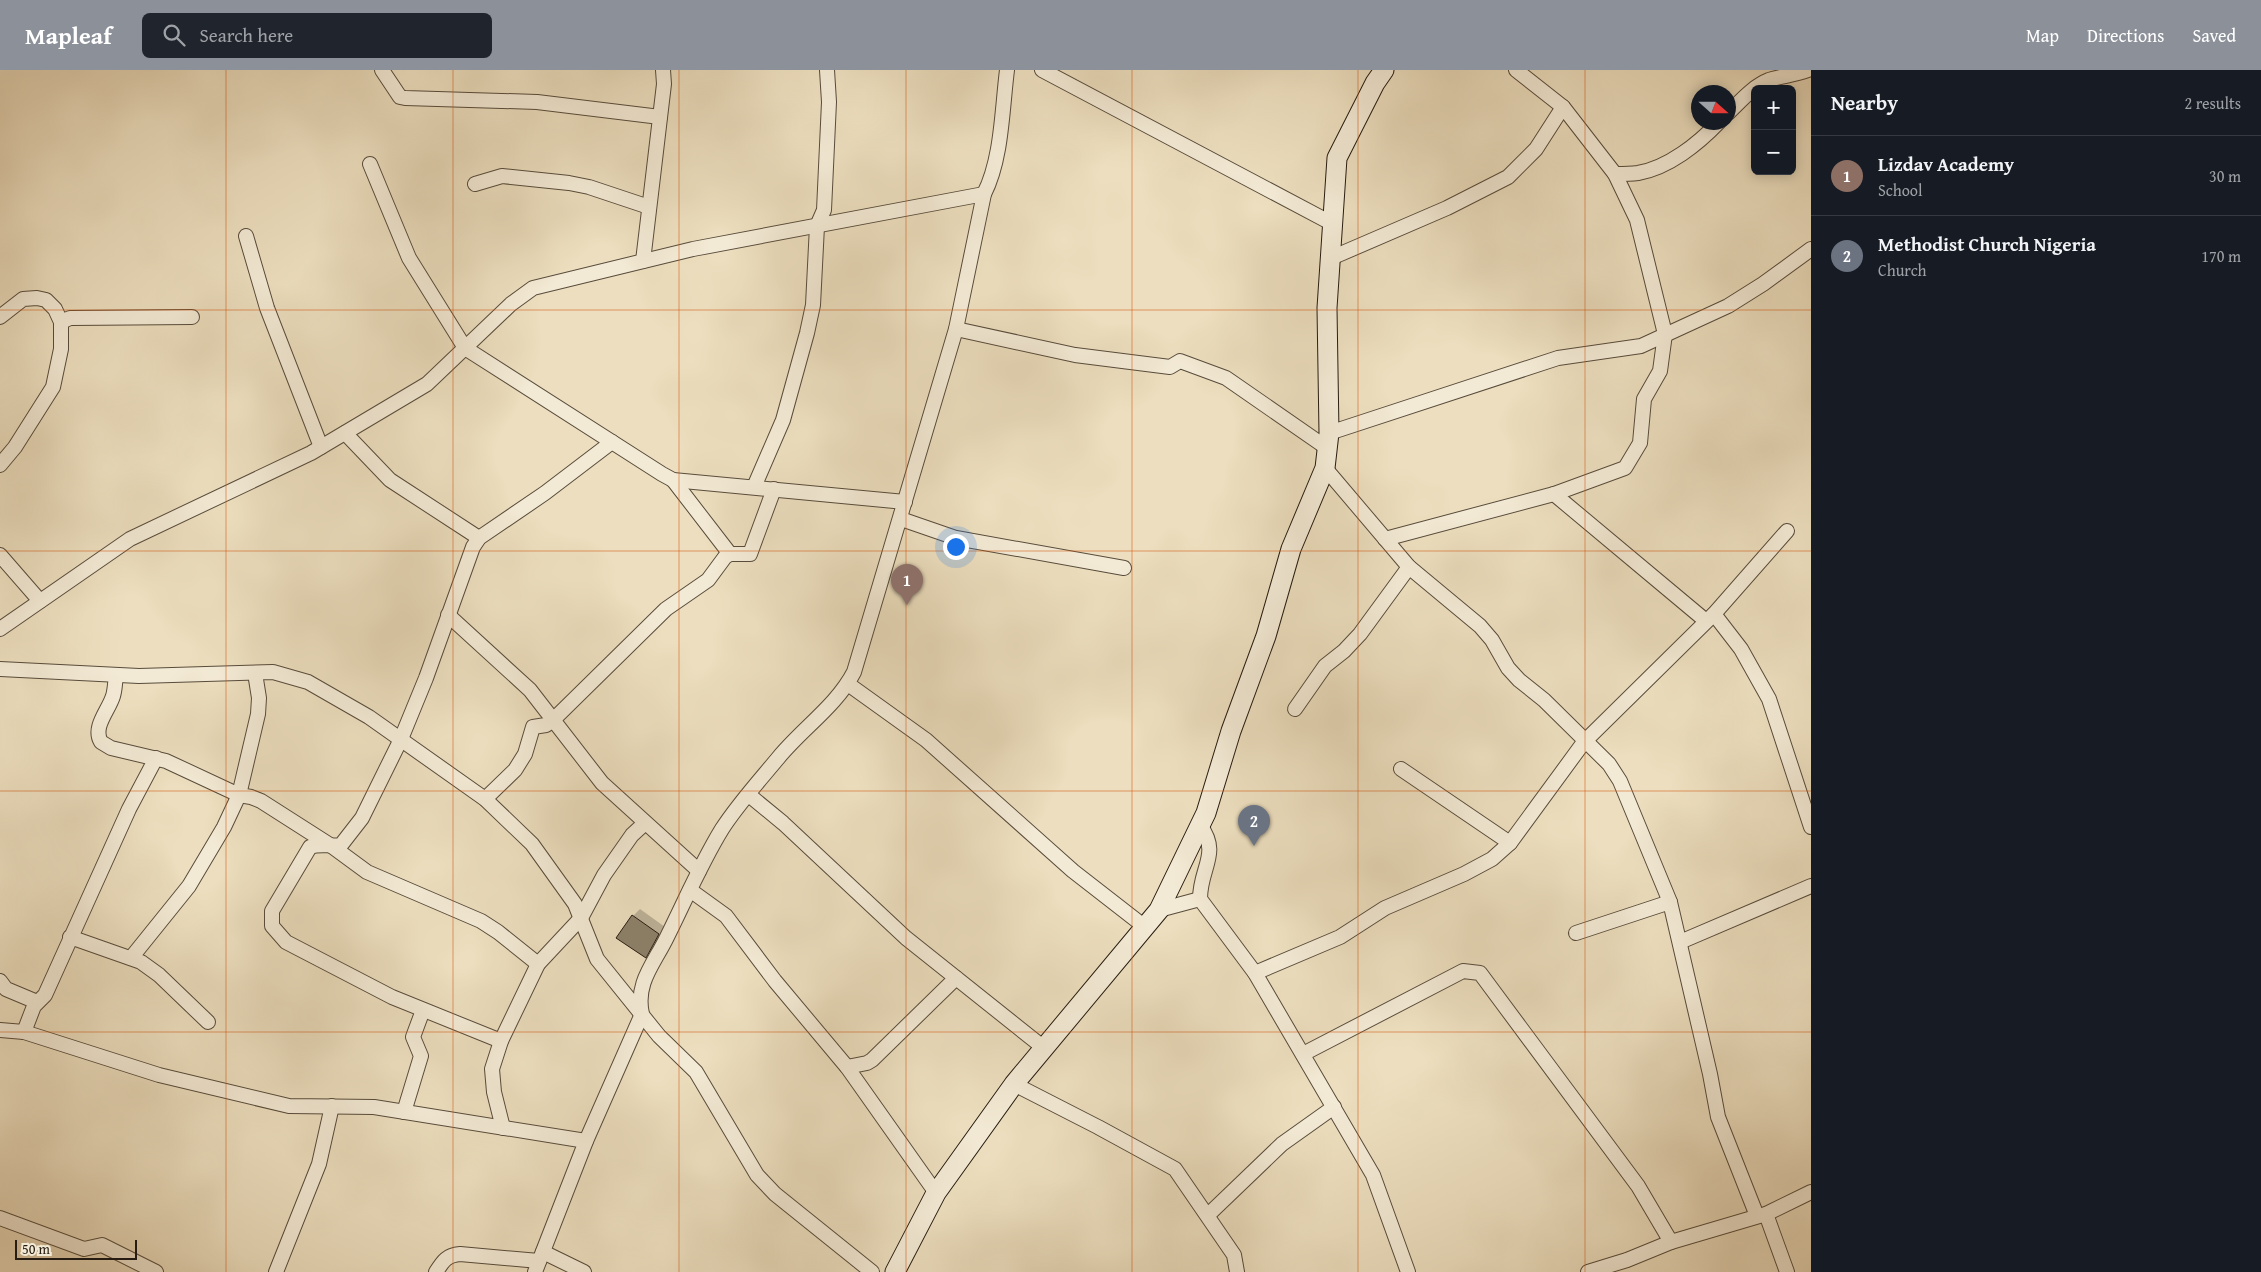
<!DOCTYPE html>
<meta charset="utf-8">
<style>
:root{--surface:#171b24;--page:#20242c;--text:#f1f3f6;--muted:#9ea1a6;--line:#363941;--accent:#8c9099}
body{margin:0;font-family:"Gentium Book Plus",serif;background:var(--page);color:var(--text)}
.controls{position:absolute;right:15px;top:15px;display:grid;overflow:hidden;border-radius:8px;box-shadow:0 2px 12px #0003}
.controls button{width:45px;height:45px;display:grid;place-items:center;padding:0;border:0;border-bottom:1px solid var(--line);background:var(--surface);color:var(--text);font:25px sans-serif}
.compass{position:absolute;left:1691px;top:15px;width:45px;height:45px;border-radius:50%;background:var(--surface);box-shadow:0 2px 12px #0003;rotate:111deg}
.scale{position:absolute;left:15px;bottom:12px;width:122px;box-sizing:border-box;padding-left:5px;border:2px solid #261c11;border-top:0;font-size:14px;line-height:18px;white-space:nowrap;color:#261c11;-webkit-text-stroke:4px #f3ead5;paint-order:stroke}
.you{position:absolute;left:955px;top:476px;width:18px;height:18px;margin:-12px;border:4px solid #fff;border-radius:50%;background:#1a73e8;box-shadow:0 0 0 8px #1a73e833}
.badge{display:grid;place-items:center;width:32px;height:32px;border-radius:50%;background:var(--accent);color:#fff;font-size:16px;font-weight:700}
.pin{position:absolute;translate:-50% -41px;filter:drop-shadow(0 1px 2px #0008)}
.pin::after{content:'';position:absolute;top:26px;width:18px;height:15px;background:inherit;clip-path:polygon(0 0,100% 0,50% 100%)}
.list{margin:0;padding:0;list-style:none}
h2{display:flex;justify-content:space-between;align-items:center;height:65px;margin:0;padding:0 20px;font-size:21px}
h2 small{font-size:16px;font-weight:400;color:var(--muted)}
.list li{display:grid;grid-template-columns:32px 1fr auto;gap:15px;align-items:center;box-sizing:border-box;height:80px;padding:0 20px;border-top:1px solid var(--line)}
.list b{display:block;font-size:19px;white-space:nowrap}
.list p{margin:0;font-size:16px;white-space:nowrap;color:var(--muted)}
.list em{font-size:16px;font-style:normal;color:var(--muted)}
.icon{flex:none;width:28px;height:28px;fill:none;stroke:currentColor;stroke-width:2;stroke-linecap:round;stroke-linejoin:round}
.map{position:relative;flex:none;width:1811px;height:1202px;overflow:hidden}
header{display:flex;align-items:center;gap:30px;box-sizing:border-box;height:70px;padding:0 25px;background:var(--accent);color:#fff}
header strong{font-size:24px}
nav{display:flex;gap:28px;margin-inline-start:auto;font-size:18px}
.search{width:350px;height:45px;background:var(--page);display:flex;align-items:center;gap:12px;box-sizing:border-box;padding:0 18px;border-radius:8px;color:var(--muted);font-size:19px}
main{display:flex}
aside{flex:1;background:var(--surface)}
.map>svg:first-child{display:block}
</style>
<header>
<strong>Mapleaf</strong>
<div class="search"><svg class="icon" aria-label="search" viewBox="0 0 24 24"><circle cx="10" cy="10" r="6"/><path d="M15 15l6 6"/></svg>Search here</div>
<nav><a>Map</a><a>Directions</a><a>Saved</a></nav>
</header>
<main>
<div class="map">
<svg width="1811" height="1202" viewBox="0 0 1811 1202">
<rect width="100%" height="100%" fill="#ecdebe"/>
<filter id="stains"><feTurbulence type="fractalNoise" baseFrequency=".004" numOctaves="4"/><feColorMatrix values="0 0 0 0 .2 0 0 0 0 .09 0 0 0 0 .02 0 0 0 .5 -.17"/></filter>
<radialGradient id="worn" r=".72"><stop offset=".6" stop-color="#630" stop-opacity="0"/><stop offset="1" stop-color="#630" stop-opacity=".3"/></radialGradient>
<polygon fill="#0003" points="640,839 665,857 653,879 645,886 633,846"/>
<polygon fill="#8d816b" stroke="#261c11" points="632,845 659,864 646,888 616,868"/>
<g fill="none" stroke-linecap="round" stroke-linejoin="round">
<g stroke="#584c3c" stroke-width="16">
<g id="street">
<polyline points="382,0 400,27 405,28 537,32 660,47"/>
<polyline points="1042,0 1333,154"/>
<path d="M1728,43c13,-12 24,-26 41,-33 12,-4 26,-5 39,-10"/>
<polyline points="370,94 409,188 465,278 662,404 673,410 905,432"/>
<path d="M1615,104c7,0 15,0 23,-1 30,-5 60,-29 81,-51"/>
<polyline points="475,114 502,106 569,113 589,117 649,137"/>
<polyline points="246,166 267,238 321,377"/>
<polyline points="1331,188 1447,138 1508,107 1536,79 1563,37"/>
<polyline points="643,191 664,14 663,0"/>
<polyline points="0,247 23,229 37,228 46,230 55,239 61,252 61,279 53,317 15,377 0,395"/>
<polyline points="61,252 70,248 192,247"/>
<polyline points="956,259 1075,285 1170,297 1180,291 1226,308 1327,378"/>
<polyline points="345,363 390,410 479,468"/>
<polyline points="1329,363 1558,288 1641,276 1728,236 1763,214 1811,179"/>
<polyline points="1325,398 1409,497 1480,556 1492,570 1508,598 1519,610 1544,630 1609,694 1620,711 1670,832 1710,1004 1718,1047 1757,1146"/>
<polyline points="673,410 730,484"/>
<polyline points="754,417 783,350 807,263 813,235 817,156 824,140 829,32 827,0"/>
<polyline points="1554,424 1706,551"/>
<polyline points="901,449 956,468 1124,498"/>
<polyline points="1385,469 1554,424 1625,398 1640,373 1644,329 1660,301 1665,264 1637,150 1615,104 1563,37 1516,0"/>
<polyline points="0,485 40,531"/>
<polyline points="1714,544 1741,579 1769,629 1811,757"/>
<polyline points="448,545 530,620 602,713 699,801"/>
<polyline points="0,559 130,469 311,383 427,314 511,234 533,218 693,179 984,124"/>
<polyline points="0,599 139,606 273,602 308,612 369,647 485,729 532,774 575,834 597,889 659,966 696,1002 757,1105 775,1124 872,1202"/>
<path d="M116,605c-1,7 -1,15 -3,21 -4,14 -21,31 -12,46l10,6 55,13 73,34 12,2 10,4 72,46 34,25 114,49 17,11 40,32"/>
<polyline points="848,614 926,670 1073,801 1145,857"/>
<polyline points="1295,639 1325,596 1344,581 1360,564 1409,497"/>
<polyline points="1401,699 1510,773"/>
<polyline points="749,725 783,753 906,868 1044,978"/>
<polyline points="485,729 515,700 525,684 533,657 546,655 552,651 666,539 708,510 725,487 730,484 750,484 774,419"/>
<path d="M1200,755c21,29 0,42 0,74l55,74 118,202 35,97"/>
<polyline points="690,820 726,846 775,911 847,997 936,1123"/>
<polyline points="1159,840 1200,829"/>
<polyline points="1576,863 1670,832"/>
<polyline points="70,867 141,892 159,905 208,952"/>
<polyline points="1680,872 1811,816"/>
<polyline points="131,888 189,816 224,757 239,725 258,644 259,628 255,603"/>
<polyline points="1255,903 1340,867 1385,838 1464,804 1492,789 1510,773 1584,672 1714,544 1787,461"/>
<polyline points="0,911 6,919 37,932"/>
<polyline points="0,960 24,962 159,1005 289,1036 374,1037 586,1071"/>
<polyline points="24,962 34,936 45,925 129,739 156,688"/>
<path d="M501,971l-109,-44 -106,-55 -14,-16v-15l38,-64c10,-4 21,0 31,-2l21,-27 39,-79 25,-61 47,-131 6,-9 66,-45 67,-51"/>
<polyline points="1303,984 1463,901 1480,903 1638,1116 1671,1172"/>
<polyline points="847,997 867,993 872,990 956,908"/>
<polyline points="1014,1014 1098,1057 1175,1099 1234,1185 1237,1202"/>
<polyline points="404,1042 421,986 413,967 423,940"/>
<polyline points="503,1058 494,1022 492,999 501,971 538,894 581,848 604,805 632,765 645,753"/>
<polyline points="1766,1144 1787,1202"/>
<polyline points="1208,1145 1282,1074 1334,1037"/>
<polyline points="0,1148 84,1179 102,1175 156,1202"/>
<polyline points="543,1182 584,1202"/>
<polyline points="276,1202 319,1094 332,1036"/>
<path d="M436,1202c7,-11 11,-17 24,-18l79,7"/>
<path d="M535,1202l51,-131 56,-127c-7,-31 12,-50 25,-77 18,-36 34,-74 55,-108 16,-25 38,-49 57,-72 24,-29 58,-52 75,-85l102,-343 28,-135c18,-35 18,-85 23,-124"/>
<polyline points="1588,1202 1627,1190 1671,1172 1766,1144 1811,1122"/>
</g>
</g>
<g stroke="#261c11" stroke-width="21">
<polyline id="secondary" points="895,1202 936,1123 1014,1014 1159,840 1206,743 1231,661 1266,566 1291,479 1325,398 1329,363 1327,238 1337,88 1375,13 1384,0"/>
</g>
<use href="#street" stroke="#f3ead5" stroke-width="14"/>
<use href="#secondary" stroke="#f3ead5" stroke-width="19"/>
</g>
<path fill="none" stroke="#d5530c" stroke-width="1" stroke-opacity="0.55" d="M226,0v1202M453,0v1202M679,0v1202M906,0v1202M1132,0v1202M1358,0v1202M1585,0v1202M0,240h1811M0,481h1811M0,721h1811M0,962h1811"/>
<rect width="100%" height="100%" filter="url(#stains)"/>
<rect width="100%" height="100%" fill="url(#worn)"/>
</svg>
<div class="controls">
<button>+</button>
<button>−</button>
</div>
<svg class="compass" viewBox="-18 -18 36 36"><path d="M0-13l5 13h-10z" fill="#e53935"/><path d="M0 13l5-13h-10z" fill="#9ea1a6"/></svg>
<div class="scale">50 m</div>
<div class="you"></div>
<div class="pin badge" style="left:907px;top:535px;background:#8d6e63">1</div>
<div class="pin badge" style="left:1254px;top:776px;background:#6b7280">2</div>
</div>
<aside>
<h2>Nearby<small>2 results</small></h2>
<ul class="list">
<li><span class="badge" style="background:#8d6e63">1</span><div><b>Lizdav Academy</b><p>School</p></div><em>30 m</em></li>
<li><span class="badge" style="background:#6b7280">2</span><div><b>Methodist Church Nigeria</b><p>Church</p></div><em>170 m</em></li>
</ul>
</aside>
</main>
